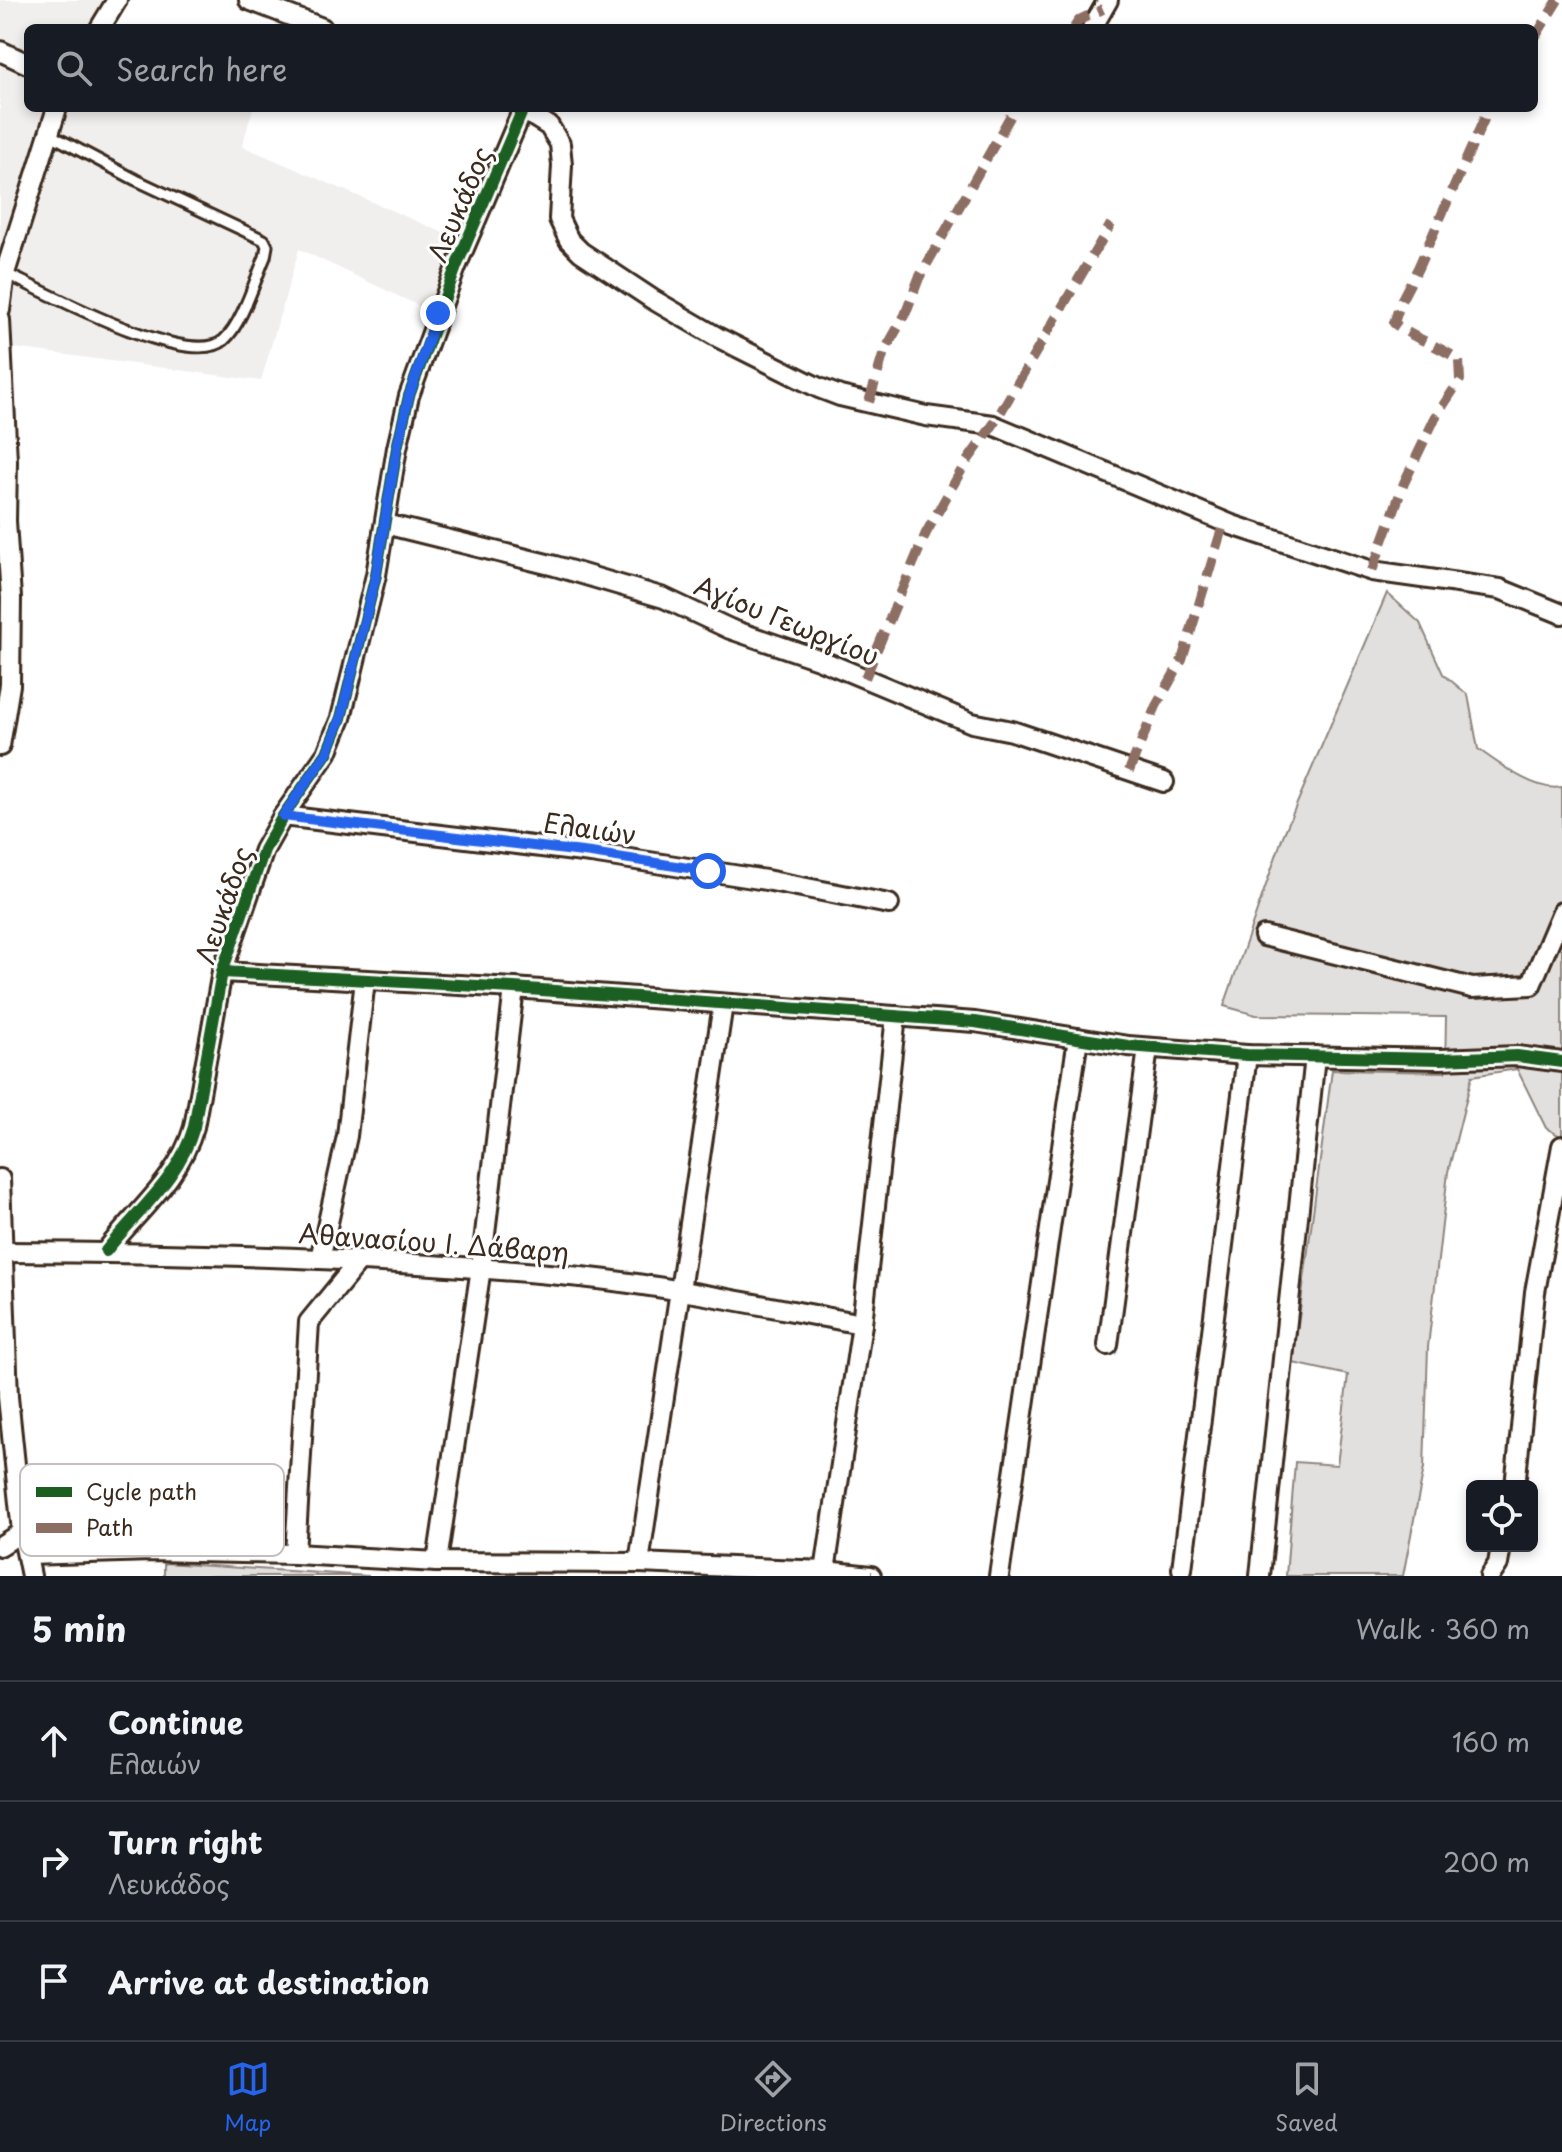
<!DOCTYPE html>
<meta charset="utf-8">
<style>
:root{--surface:#171b24;--page:#242831;--text:#f1f3f6;--muted:#9ea1a6;--line:#363941;--accent:#2563eb}
body{margin:0;font-family:"Playpen Sans",sans-serif;background:var(--page);color:var(--text)}
.controls{position:absolute;right:24px;bottom:24px;display:grid;overflow:hidden;border-radius:12px;box-shadow:0 4px 12px #0003}
.controls button{width:72px;height:72px;display:grid;place-items:center;padding:0;border:0;border-bottom:2px solid var(--line);background:var(--surface);color:var(--text);font:40px sans-serif}
.stop{position:absolute;width:24px;height:24px;margin:-18px;border:6px solid #2563eb;border-radius:50%;background:#fff}
.stop.end{background:#2563eb;border-color:#fff;box-shadow:0 2px 8px #0008}
.list{margin:0;padding:0;list-style:none}
h2{display:flex;justify-content:space-between;align-items:center;height:104px;margin:0;padding:0 32px;font-size:34px}
h2 small{font-size:26px;font-weight:400;color:var(--muted)}
.list li{display:grid;grid-template-columns:52px 1fr auto;gap:24px;align-items:center;box-sizing:border-box;height:120px;padding:0 32px;border-top:2px solid var(--line)}
.list b{display:block;font-size:30px;white-space:nowrap}
.list p{margin:0;font-size:26px;white-space:nowrap;color:var(--muted)}
.list em{font-size:26px;font-style:normal;color:var(--muted)}
.icon{flex:none;width:44px;height:44px;fill:none;stroke:currentColor;stroke-width:2;stroke-linecap:round;stroke-linejoin:round}
.map{position:relative;flex:none;width:1562px;height:1576px;overflow:hidden}
.search{position:absolute;background:var(--surface);box-shadow:0 4px 12px #0003;left:24px;right:24px;top:24px;height:88px;display:flex;align-items:center;gap:20px;box-sizing:border-box;padding:0 28px;border-radius:12px;color:var(--muted);font-size:30px}
.sheet{height:464px;background:var(--surface)}
nav{display:flex;justify-content:space-around;align-items:center;box-sizing:border-box;height:112px;border-top:2px solid var(--line);background:var(--surface);font-size:22px;color:var(--muted)}
nav a{display:grid;justify-items:center;gap:4px}
nav .on{color:var(--accent)}
.map>svg:first-child{display:block}
</style>
<div class="map">
<svg width="1562" height="1576" viewBox="0 0 1562 1576">
<rect width="100%" height="100%" fill="#fff"/>
<filter id="ink" filterUnits="userSpaceOnUse"><feTurbulence type="fractalNoise" baseFrequency=".0125" numOctaves="2"/><feDisplacementMap in="SourceGraphic" scale="16" xChannelSelector="R" yChannelSelector="G"/><feConvolveMatrix kernelMatrix="1 2 1 2 8 2 1 2 1" color-interpolation-filters="sRGB"/></filter>
<g filter="url(#ink)">
<g fill="#f1efee">
<polygon points="0,0 108,0 91,28 28,28 28,108 48,108 0,278"/>
<polygon points="62,108 253,108 242,146 460,240 432,312 299,249 261,381 7,347 7,314 55,125"/>
</g>
<g fill="#e2e0de" stroke="#8e857e" stroke-width="2">
<path d="M1387,593l33,30 23,51 25,21 10,54c20,14 59,44 84,38v350l-16,-9 -29,-59 -45,7 -24,96 -20,175 -4,121 -21,108h-117l9,-114 42,3 11,-90 -55,-12 39,-293 113,2 1,-55 -190,-2 -32,-9 59,-170z"/>
<polygon points="164,1563 369,1576 164,1576"/>
</g>
<g fill="none" stroke-linecap="round" stroke-linejoin="round">
<g stroke="#3b2a1e" stroke-width="15">
<path id="service" d="M5,273c38,18 185,98 219,67 18,-16 31,-60 41,-83l2,-11 -3,-6 -128,-60 -89,-47"/>
</g>
<g stroke="#3b2a1e" stroke-width="24">
<g id="minor">
<polyline points="249,0 322,28"/>
<polyline points="100,28 117,0"/>
<polyline points="1092,28 1108,0"/>
<polyline points="0,51 28,64"/>
<polyline points="520,108 549,126 560,144 562,165 559,219 569,240 581,252 652,299 719,338 819,388 840,396 926,416 993,425 1232,525 1372,571 1500,589 1562,614"/>
<polyline points="0,310 5,273 57,108"/>
<polyline points="0,320 7,461 6,521 11,598 10,685 0,746"/>
<polyline points="385,524 555,566 664,598 730,629 818,659 972,723 1012,731 1164,782"/>
<polyline points="283,816 591,853 766,880 889,904"/>
<polyline points="1264,936 1472,988 1531,985 1562,912"/>
<polyline points="222,972 514,988 975,1022 1128,1046 1247,1055 1440,1059 1517,1056 1562,1062"/>
<polyline points="0,1179 8,1397 22,1532 31,1576"/>
<path d="M106,1251c32,-41 73,-72 88,-124l28,-155 42,-122 19,-34 44,-63 14,-35 35,-143 21,-127 12,-52 47,-129 67,-158"/>
<path d="M0,1252c194,1 388,6 581,25 94,10 188,30 281,47"/>
<polyline points="320,1259 347,1136 365,980"/>
<polyline points="1108,1345 1148,1048"/>
<polyline points="1515,1486 1535,1292 1562,1146"/>
<polyline points="0,1546 22,1532"/>
<polyline points="295,1554 309,1322 359,1261"/>
<polyline points="28,1555 151,1551 295,1554 437,1562 639,1563 825,1571"/>
<polyline points="437,1562 481,1268 514,988"/>
<polyline points="639,1563 723,1004"/>
<polyline points="1182,1569 1247,1055"/>
<polyline points="871,1576 825,1571 862,1324 896,1016"/>
<polyline points="999,1576 1078,1038"/>
<polyline points="1260,1576 1315,1056"/>
<polyline points="1490,1576 1498,1564 1501,1546"/>
</g>
</g>
<use href="#service" stroke="#fff" stroke-width="9"/>
<use href="#minor" stroke="#fff" stroke-width="18"/>
<g stroke="#8d6e63" stroke-width="10" stroke-dasharray="20 10" stroke-linecap="butt">
<polyline points="1074,28 1079,20 1103,9"/>
<polyline points="1534,39 1558,0"/>
<polyline points="869,402 884,352 905,315 919,278 1015,108"/>
<path d="M1372,571l32,-88 32,-67 24,-36 -1,-20c-21,-15 -45,-21 -65,-37l7,-22 17,-33 71,-160"/>
<polyline points="865,678 926,533 965,464 993,425 1111,224"/>
<polyline points="1129,771 1156,706 1182,660 1224,522"/>
<polyline points="871,1576 872,1576"/>
</g>
<g stroke="#fff" stroke-width="17">
<g id="cycleway">
<polyline points="222,972 514,988 975,1022 1128,1046 1247,1055 1440,1059 1517,1056 1562,1062"/>
<path d="M106,1251c32,-41 73,-72 88,-124l28,-155 42,-122 19,-34 44,-63 14,-35 35,-143 21,-127 12,-52 47,-129 67,-158"/>
</g>
</g>
<use href="#cycleway" stroke="#1b5e20" stroke-width="12"/>
</g>
</g>
<g fill="none" stroke-linecap="round" stroke-linejoin="round" filter="url(#ink)">
<polyline stroke="#2563eb" stroke-width="10" points="438,313 409,396 397,448 376,575 341,718 327,753 283,816 591,853 708,871"/>
</g>
<g text-anchor="middle" dominant-baseline="central" stroke-width="6" stroke-linejoin="round" paint-order="stroke">
<g font-size="26" fill="#3b2a1e" stroke="#fff">
<text transform="translate(459 204) rotate(-67)">Λευκάδος</text>
<text transform="translate(787 620) rotate(22)">Αγίου Γεωργίου</text>
<text transform="translate(590 828) rotate(8)">Ελαιών</text>
<text transform="translate(223 905) rotate(-71)">Λευκάδος</text>
<text transform="translate(434 1242) rotate(4)">Αθανασίου Ι. Δάβαρη</text>
</g>
</g>
<rect x="20" y="1464" width="264" height="92" rx="12" fill="#fff" stroke="#c4bfbc" stroke-width="2"/>
<rect x="36" y="1487" width="36" height="10" fill="#1b5e20"/>
<rect x="36" y="1523" width="36" height="10" fill="#8d6e63"/>
<g font-size="22" fill="#3b2a1e">
<text x="86" y="1500">Cycle path</text>
<text x="86" y="1536">Path</text>
</g>
</svg>
<div class="controls">
<button><svg class="icon" aria-label="locate" viewBox="0 0 24 24"><circle cx="12" cy="12" r="6"/><path d="M12 2v4M12 18v4M2 12h4M18 12h4"/></svg></button>
</div>
<div class="stop" style="left:708px;top:871px"></div>
<div class="stop end" style="left:438px;top:313px"></div>
<div class="search"><svg class="icon" aria-label="search" viewBox="0 0 24 24"><circle cx="10" cy="10" r="6"/><path d="M15 15l6 6"/></svg>Search here</div>
</div>
<section class="sheet">
<h2>5 min<small>Walk · 360 m</small></h2>
<ul class="list">
<li><svg class="icon" aria-label="ahead" viewBox="0 0 24 24"><path d="M12 20V5M6 11l6-6 6 6"/></svg><div><b>Continue</b><p>Ελαιών</p></div><em>160 m</em></li>
<li><svg class="icon" aria-label="right" viewBox="0 0 24 24"><path d="M7 20v-9h11M14 6l5 5-5 5"/></svg><div><b>Turn right</b><p>Λευκάδος</p></div><em>200 m</em></li>
<li><svg class="icon" aria-label="arrive" viewBox="0 0 24 24"><path d="M6 21V4h12l-3 4 3 4H6"/></svg><div><b>Arrive at destination</b></div></li>
</ul>
</section>
<nav>
<a class="on"><svg class="icon" aria-label="map" viewBox="0 0 24 24"><path d="M3 6l6-2 6 2 6-2v14l-6 2-6-2-6 2zM9 4v14M15 6v14"/></svg>Map</a>
<a><svg class="icon" aria-label="directions" viewBox="0 0 24 24"><path d="M12 3l9 9-9 9-9-9zM9 14v-3h6M13 9l2 2-2 2"/></svg>Directions</a>
<a><svg class="icon" aria-label="saved" viewBox="0 0 24 24"><path d="M7 4h10v16l-5-4-5 4z"/></svg>Saved</a>
</nav>
